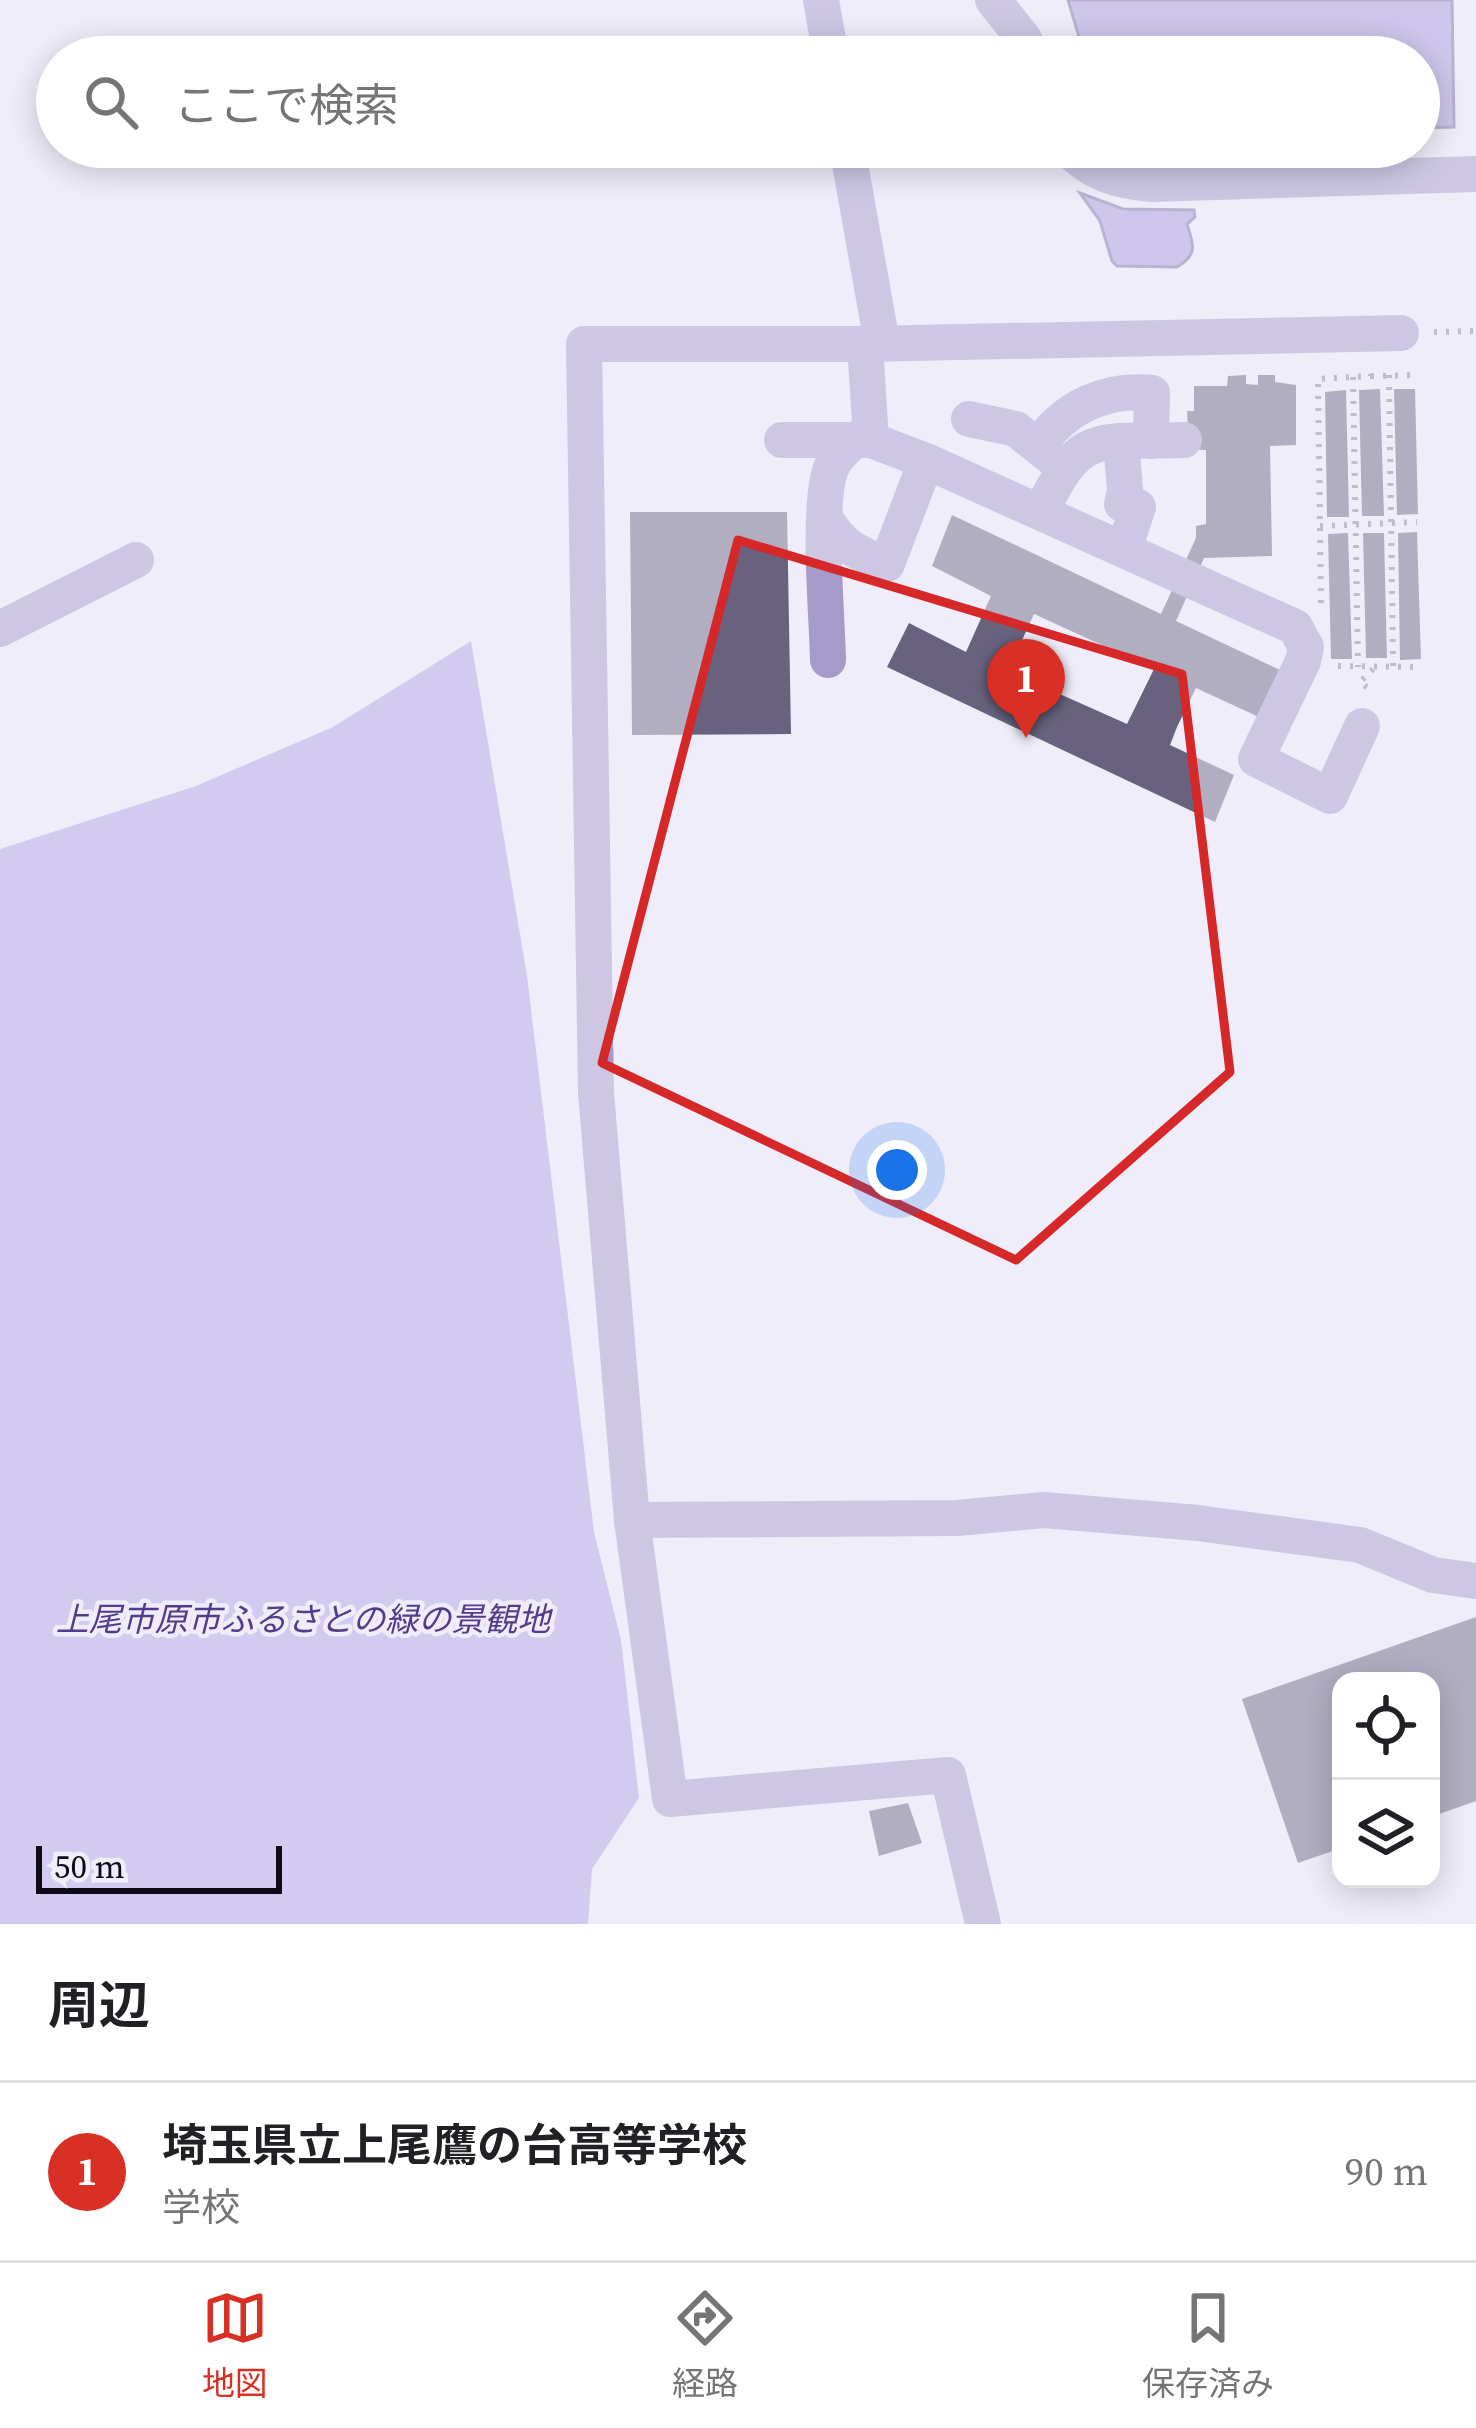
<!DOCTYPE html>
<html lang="ja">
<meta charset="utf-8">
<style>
:root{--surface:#fff;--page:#f2f2f2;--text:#202124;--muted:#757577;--line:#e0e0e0;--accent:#d93025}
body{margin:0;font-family:"Source Serif 4","Noto Sans JP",serif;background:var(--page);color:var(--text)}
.controls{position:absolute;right:36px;bottom:36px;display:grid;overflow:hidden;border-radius:24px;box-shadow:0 6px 30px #0003}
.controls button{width:108px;height:108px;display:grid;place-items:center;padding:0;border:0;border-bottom:3px solid var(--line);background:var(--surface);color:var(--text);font:60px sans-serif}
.scale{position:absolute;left:36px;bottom:30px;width:246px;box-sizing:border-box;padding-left:12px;border:6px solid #0d0a15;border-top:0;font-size:33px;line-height:42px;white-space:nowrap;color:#0d0a15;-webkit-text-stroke:9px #efedfa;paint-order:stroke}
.you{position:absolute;left:897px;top:1170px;width:42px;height:42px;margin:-30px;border:9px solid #fff;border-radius:50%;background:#1a73e8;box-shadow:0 0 0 18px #1a73e833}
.badge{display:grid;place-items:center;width:78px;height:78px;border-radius:50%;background:var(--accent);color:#fff;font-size:39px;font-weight:700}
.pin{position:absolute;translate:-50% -99px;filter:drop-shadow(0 3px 6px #0008)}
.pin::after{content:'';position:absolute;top:63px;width:42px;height:36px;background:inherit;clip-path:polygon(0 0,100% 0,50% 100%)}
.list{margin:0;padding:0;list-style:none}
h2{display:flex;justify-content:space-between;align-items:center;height:156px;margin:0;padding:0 48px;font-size:51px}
h2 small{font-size:39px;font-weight:400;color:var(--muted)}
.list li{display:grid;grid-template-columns:78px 1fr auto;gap:36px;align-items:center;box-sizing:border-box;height:180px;padding:0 48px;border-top:3px solid var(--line)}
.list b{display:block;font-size:45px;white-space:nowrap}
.list p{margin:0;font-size:39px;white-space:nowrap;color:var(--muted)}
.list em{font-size:39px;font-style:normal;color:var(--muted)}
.icon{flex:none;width:66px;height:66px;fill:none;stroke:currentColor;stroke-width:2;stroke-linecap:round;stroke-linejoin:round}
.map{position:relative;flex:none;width:1476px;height:1924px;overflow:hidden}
.search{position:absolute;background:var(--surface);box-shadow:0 6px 30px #0003;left:36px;right:36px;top:36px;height:132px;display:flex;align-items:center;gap:30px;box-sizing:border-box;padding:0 42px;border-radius:66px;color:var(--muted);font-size:45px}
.sheet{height:336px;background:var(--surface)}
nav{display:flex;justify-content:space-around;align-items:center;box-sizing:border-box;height:168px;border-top:3px solid var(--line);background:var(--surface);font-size:33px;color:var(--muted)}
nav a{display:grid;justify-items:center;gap:6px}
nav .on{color:var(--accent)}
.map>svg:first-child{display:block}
</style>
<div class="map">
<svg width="1476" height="1924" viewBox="0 0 1476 1924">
<rect width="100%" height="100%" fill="#efedfa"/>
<polygon fill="#af9fe2" points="471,641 527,976 594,1532 621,1640 639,1798 592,1869 588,1924 0,1924 0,849 196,786 333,727"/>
<g fill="#a798da" stroke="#796d9f" stroke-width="3">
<polygon points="1068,0 1452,0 1454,127 1419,128 1419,57 1085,57"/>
<path d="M1080,193l43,16 71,1 1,7 -8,7c6,20 12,30 -10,43l-60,-1 -5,-5 -12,-40z"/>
</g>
<g fill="#68627f" fill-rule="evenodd">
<path d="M1246,375v9l12,1v-10h17v7l21,3v60l-26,1 2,110 -68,2 -28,63 106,50 -21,47 -65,-30 -19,39 -7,18 64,30 -19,47 -328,-155 22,-44 57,29 25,-56 -59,-30 20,-51 209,99 35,-76v-12l10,-2v-74l-17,-1 -2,-38h7v-25h33l1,-10zM1034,614l120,55 -27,55 -119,-53z"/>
<polygon points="1380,389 1384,516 1362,516 1359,390"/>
<polygon points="1394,389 1415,389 1418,514 1397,515"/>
<polygon points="1346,390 1349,517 1327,517 1325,392"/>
<polygon points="630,512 787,512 791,734 632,735"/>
<polygon points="1417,532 1421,659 1400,660 1398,533"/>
<polygon points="1348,533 1352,659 1331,659 1328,534"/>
<polygon points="1363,533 1384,533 1387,658 1366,658"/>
<polygon points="1476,1617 1476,1801 1431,1817 1431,1681 1341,1681 1341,1848 1298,1863 1242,1699"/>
<polygon points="908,1803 922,1843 879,1856 869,1811"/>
</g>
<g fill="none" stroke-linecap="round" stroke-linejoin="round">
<g stroke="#868490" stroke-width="6" stroke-dasharray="3 9" stroke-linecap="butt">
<polyline points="1434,332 1476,331"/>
<polyline points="1389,375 1393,666"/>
<polyline points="1371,376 1418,375"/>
<polyline points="1353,377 1358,667"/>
<polyline points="1320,526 1417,522"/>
<polyline points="1321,603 1318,379 1371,376 1371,367"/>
<polyline points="1338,666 1417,667"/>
<polyline points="1373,669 1360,682 1373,692"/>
</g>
<g stroke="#a59aca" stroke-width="36">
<polyline points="821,0 831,57"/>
<polyline points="993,0 1024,39 1030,57"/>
<polyline points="847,147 882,343"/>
<path d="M1067,147c24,27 50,34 85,37l324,-10"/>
<polyline points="1401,333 865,344 584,344 596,1093 632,1520 957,1518 1044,1510 1198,1523 1360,1545 1433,1575 1476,1581"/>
<polyline points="969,419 1016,429 1056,461"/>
<polyline points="782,440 871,440 865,344"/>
<polyline points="1121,441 1125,490 1122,504 1138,507 1124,549"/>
<path d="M1039,445c26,-38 67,-57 113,-52l-1,48"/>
<polyline points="926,461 1295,627 1306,647 1303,661 1256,759 1330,796 1362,726"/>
<path d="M1041,512c40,-85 57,-69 143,-72"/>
<path d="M826,519c15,27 32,35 61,45l39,-103 -55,-21"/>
<polyline points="0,629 136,560"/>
<path d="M828,660c-1,-46 -11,-153 3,-192 5,-12 15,-20 25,-29"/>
<polyline points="632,1520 670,1799 948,1775 983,1924"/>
</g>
</g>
<path d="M0 0H1476V1924H0ZM738,540l444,134 48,398 -214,188 -414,-197z" fill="#efedfa" fill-opacity=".55" fill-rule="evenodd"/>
<path fill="none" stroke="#d62828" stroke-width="9" stroke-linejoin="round" d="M738,540l444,134 48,398 -214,188 -414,-197z"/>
<g text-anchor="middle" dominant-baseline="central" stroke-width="9" stroke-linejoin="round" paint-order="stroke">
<g font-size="33" font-style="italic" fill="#533b89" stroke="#efedfa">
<text x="303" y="1619">上尾市原市ふるさとの緑の景観地</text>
</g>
</g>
</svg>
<div class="controls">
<button><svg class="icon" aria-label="locate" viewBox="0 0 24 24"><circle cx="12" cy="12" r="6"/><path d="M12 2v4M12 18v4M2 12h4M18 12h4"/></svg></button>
<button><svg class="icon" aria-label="layers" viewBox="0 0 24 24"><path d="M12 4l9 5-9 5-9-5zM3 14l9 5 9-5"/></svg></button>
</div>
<div class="scale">50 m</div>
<div class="you"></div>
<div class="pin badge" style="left:1026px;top:738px">1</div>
<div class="search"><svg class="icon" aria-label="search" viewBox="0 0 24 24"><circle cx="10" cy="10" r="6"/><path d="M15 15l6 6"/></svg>ここで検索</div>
</div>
<section class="sheet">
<h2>周辺<small></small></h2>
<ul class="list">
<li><span class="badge">1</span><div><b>埼玉県立上尾鷹の台高等学校</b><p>学校</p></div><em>90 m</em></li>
</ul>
</section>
<nav>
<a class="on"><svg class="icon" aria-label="map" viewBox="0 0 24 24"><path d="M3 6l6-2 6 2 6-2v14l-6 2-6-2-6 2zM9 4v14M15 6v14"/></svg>地図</a>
<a><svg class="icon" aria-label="directions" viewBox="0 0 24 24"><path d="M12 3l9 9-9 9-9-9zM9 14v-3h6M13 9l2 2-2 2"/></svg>経路</a>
<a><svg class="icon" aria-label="saved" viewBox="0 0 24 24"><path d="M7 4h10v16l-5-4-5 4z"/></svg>保存済み</a>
</nav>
